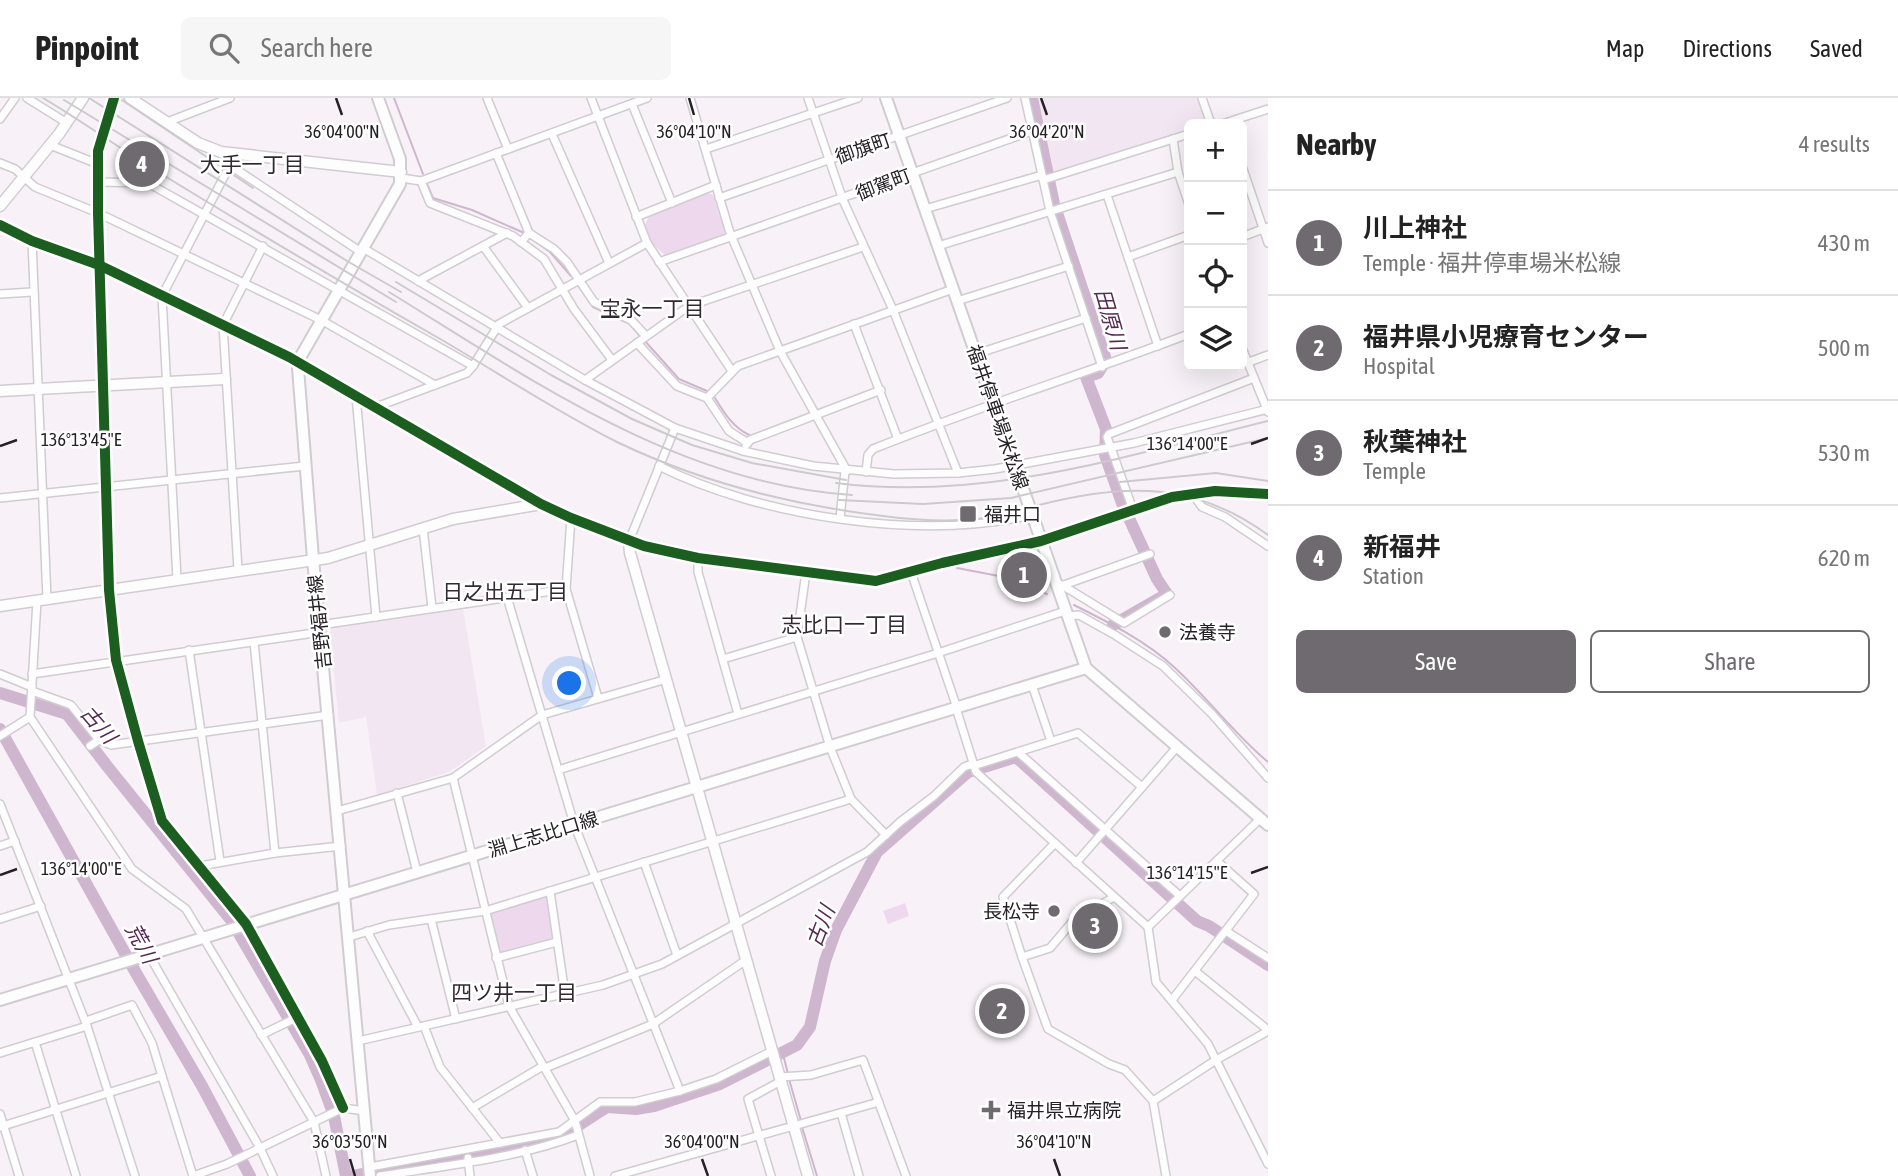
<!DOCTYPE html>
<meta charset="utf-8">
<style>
:root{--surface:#fff;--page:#f6f6f6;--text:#222;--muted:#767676;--line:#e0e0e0;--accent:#6f6a6f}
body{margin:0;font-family:"Asap Condensed","Noto Sans JP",sans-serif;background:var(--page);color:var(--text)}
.controls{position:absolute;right:21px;top:21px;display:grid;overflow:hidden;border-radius:10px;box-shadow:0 7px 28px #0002}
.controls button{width:63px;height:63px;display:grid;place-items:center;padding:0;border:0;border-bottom:2px solid var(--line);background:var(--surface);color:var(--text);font:35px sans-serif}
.you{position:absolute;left:570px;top:586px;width:24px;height:24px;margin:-18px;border:5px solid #fff;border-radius:50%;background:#1a73e8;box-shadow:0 0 0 10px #1a73e833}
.badge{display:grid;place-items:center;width:46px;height:46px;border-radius:50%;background:var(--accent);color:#fff;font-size:23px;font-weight:700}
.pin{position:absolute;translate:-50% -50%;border:4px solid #fff;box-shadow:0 2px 7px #0006}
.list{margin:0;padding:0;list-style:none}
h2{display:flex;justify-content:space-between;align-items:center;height:91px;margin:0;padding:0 28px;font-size:30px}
h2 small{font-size:23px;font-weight:400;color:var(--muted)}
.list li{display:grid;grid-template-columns:46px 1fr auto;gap:21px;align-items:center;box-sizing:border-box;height:105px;padding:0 28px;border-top:2px solid var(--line)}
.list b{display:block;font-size:26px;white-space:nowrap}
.list p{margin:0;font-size:23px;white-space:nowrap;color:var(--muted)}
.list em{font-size:23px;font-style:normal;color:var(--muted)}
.actions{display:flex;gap:14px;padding:21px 28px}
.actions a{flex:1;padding:16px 0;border:2px solid var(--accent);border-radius:10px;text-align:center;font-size:24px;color:var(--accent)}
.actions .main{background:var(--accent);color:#fff}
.icon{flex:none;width:38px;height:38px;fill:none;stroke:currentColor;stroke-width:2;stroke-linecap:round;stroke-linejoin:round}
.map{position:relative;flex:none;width:1268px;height:1078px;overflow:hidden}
header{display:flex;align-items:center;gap:42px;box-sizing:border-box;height:98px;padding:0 35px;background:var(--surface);border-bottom:2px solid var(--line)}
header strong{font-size:33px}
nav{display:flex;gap:38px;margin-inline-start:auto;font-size:24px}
.search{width:490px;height:63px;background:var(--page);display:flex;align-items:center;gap:18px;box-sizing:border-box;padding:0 24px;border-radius:10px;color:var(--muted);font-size:26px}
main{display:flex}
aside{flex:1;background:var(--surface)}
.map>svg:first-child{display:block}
</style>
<header>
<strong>Pinpoint</strong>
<div class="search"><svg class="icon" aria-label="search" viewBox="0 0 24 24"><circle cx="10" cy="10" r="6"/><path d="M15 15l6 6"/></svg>Search here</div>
<nav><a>Map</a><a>Directions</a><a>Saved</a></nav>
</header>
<main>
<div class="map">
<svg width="1268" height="1078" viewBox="0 0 1268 1078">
<rect width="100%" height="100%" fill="#f8f2f8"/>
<g fill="#f3e6f3">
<polygon points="1035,0 1201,0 1209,26 1189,26 1189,34 1051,76"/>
<polygon points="463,511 486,648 449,674 377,697 366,619 339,625 330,533 333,529"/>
</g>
<g fill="#eed8ed">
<polygon points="708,95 713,97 725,134 721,141 666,158 650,144 645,127 649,118"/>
<polygon points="550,793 557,844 496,860 485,813"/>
<polygon points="905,805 909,818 888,826 883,813"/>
</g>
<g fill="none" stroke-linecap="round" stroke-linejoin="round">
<g stroke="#cfb6cf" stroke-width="2">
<polyline points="394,0 423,76"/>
<polyline points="427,86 433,100 472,112 522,134"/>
<polyline points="532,141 550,154 571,178"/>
<polyline points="577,186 593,209 630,226 640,238"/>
<polyline points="644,242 679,281 707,293"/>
<path d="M715,300c10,16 17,28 34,37"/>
<polyline points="957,470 1004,479 1047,496"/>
<path d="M1074,507c34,17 72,36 100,62 33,30 60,67 94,95"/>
<polyline points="783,956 788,976"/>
<polyline points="789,981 801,1023"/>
<polyline points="802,1029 817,1078"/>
</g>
<g stroke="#cfb6cf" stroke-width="12">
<polyline points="1032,0 1054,106 1106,262 1098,275 1086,279 1106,331 1105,357 1122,405 1157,481 1167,496 1113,527"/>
<polyline points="0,595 67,616 107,668 231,822 310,957 321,982 334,1018 346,1078"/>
<polyline points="0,631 136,875 202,988 250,1078"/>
<polyline points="353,1078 562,1038 607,1009 636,1011 654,1008 720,986 797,947 810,929 825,863 836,832 877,754 968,674 1016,659 1197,823 1209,828 1268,867"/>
</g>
<g stroke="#d0ccd0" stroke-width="10">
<g id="minor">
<polyline points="27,0 67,25"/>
<polyline points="487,0 508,51"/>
<polyline points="591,0 647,145 732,273"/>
<polyline points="690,0 730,135 780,253 847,373"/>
<polyline points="808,0 843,102 893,212 958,375"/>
<polyline points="1025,0 1050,113 1102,269"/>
<polyline points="1202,0 1211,26"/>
<polyline points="632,6 672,105"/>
<polyline points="0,21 15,0"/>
<polyline points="167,24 230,0"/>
<polyline points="1222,26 1268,11"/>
<polyline points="552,36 609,165"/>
<polyline points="1189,36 1173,41 1178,74 1189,107"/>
<polyline points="50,47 98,66 100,45 114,0"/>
<polyline points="706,51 858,0"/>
<polyline points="229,54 229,65 234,70 361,154"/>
<polyline points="496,55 529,135 521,144"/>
<polyline points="0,65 15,71 35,89 98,115 321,222 435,287"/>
<polyline points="1242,68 1268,145"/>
<polyline points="401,80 421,83 647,0"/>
<polyline points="1043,82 1173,41"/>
<polyline points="421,83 430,105 513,138 544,161 574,211 612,262"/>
<polyline points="99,84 148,85 473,268 467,275 376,309"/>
<polyline points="1107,97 1158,248"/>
<polyline points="719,100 1007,0"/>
<polyline points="925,111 1042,77"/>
<polyline points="636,119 716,87"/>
<polyline points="529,135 554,151 567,164 594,204 631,222 646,238"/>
<polyline points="1242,139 1268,129"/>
<polyline points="32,143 47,501"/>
<polyline points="483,148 528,210"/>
<polyline points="938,148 1178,74"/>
<polyline points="363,150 585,282 675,330 743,353 813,368 894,376 958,375 995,371 1134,345 1268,311"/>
<polyline points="1128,159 1189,137"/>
<polyline points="659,164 1032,33"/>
<polyline points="418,183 507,135"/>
<polyline points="0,196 32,194"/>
<polyline points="957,203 1069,168"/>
<polyline points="854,226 898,341"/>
<polyline points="637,245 677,288 707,300"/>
<polyline points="1242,250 1268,314"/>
<polyline points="976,256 1086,220"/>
<polyline points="1249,264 1268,257"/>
<polyline points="473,268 499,226 647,145"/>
<polyline points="585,282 689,208 863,149"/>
<polyline points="356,298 376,519"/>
<polyline points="748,345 729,333 707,300 738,268 953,191"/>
<polyline points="746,347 750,342 881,292"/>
<path d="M659,368c102,51 261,75 373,49"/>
<path d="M866,374l2,-17 5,-6c104,-42 211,-75 316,-115"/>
<polyline points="1192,395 1202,409 1225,419 1268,448"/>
<polyline points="0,400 305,368"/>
<polyline points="1133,412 1107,339 1109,336 1254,280"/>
<polyline points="571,420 566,491 598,600"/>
<polyline points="840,420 845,373"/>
<polyline points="423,430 432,510"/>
<polyline points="629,443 675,330"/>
<polyline points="698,460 698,474 738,616"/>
<polyline points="238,472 223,227 263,148"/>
<polyline points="806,474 797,539 830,649 851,701 886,737"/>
<polyline points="911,474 957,610"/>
<polyline points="177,481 162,198 230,67"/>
<polyline points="1062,487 1124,525 1170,497"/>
<polyline points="1061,488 1150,456"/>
<polyline points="109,492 116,562 162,723 246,826 322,963 343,1010"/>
<polyline points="507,499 574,726 680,993"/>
<polyline points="37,503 30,619 132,771 186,811 314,1024 326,1078"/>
<polyline points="1067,518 1079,517 1115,537 1163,568 1212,616 1268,680"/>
<polyline points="320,527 566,491"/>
<polyline points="254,544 275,755"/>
<polyline points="189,552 220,763"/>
<polyline points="723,561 797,539"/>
<polyline points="0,576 32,589"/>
<polyline points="32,576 321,534"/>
<polyline points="1032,587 1051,643"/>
<polyline points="32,593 71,607 99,642 111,647 329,617"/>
<polyline points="956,610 976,674 1148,829 1156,884 1208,946 1268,1066"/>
<polyline points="0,638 30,619"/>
<polyline points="90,648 99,642"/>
<polyline points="1018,654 1180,798"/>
<polyline points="973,668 1078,635 1142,689"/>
<polyline points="558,672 938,555 1065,513"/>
<polyline points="453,680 509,908 575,1023 590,1078"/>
<polyline points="397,695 417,774"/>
<polyline points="0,706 87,928 135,1078"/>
<polyline points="337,713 453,680 542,617 667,581"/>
<polyline points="1055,745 1003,799 1022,859 1048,931 1109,966 1125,972 1153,1003 1166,1078"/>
<polyline points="0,748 15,743"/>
<polyline points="644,764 677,857"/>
<polyline points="1076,765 1177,649"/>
<polyline points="200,768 275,755 341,748"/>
<polyline points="550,793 565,896"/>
<polyline points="0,821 41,808"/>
<polyline points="431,821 456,921"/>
<polyline points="1148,829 1260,721"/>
<polyline points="367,833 418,929"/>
<polyline points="1226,833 1268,860"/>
<polyline points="349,839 389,827 485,813 851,701"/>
<polyline points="149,857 260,1050 273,1078"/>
<polyline points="1022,859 1050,850 1073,823 1114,799"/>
<polyline points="496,860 557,844"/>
<polyline points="1195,873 1268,932"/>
<polyline points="1172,902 1254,796 1217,763"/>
<polyline points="86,923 132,907 152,945 162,978"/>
<polyline points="424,928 440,969 500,1045"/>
<polyline points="261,937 298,919"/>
<polyline points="358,943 603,887 662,866 867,754 900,724 934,698 964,669 972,666"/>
<polyline points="35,944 76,1078"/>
<polyline points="0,955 87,928"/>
<polyline points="545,970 653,926 746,862"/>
<polyline points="780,979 811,977 863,962 906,1078"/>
<polyline points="1153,1003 1216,962 1268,933"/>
<polyline points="472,1010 543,968"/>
<polyline points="841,1015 859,1078"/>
<polyline points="0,1016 19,1078"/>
<polyline points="0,1029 162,978 193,1078"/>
<polyline points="525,1052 533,1078"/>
<polyline points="468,1060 470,1078"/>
<polyline points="370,1069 559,1034 600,1004 635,1004 680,993 716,981 772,953"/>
<polyline points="193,1078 227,1066 343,1010 365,1013"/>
<path d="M380,1078c64,-10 139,-18 198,-41"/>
<polyline points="615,1078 879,1004"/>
<polyline points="771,1078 748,1001 781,983"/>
</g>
</g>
<g stroke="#d0ccd0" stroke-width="13">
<g id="tertiary">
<polyline points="130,0 198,45 221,54 401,74"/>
<polyline points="98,66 99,167 109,492"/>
<polyline points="0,108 59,36 83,0"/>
<polyline points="0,127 32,143 99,167 289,259 541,406 571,420 644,448 698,460 876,483 942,465 1041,443 1172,399 1215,393 1268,396"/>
<polyline points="0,293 225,281"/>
<polyline points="629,443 630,455 808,1078"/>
<polyline points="0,508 328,460 453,421 541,406"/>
</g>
</g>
<g stroke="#d0ccd0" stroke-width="14">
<g id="secondary">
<polyline points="886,0 1086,570 1268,727"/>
<polyline points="0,902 1086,570"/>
<polyline points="370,1078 313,461 298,270 301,258 400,86 400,61 378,0"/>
</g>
</g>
<use href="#minor" stroke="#fefdfe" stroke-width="7"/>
<use href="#tertiary" stroke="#fefdfe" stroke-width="10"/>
<use href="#secondary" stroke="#fefdfe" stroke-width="10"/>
<g stroke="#cccacc" stroke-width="2">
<path d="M43,0c35,21 68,44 102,66 98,60 197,119 297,176 58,34 115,72 175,102 83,40 175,63 266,74 31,4 63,6 94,3 23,-3 44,-10 66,-15 83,-21 153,-22 225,31"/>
<polyline points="89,0 347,163 401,194"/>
<polyline points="119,0 253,90"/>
<polyline points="64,2 396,204"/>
<polyline points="396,184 551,277 632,321 692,347 752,365 846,382"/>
<path d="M389,194c143,88 290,192 463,203"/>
<polyline points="1120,384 1216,375 1268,383"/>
<path d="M836,385c148,19 290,-27 432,-62"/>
<polyline points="839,402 923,406 1011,400 1268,340"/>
</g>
<g stroke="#fff" stroke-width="15">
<g id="cycleway">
<polyline points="114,0 98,53 98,115 109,492 116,562 138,643 162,723 246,826 322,963 343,1010"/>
<polyline points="0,127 32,143 99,167 289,259 541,406 571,420 644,448 698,460 876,483 942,465 1041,443 1172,399 1215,393 1268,396"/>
</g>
</g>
<use href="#cycleway" stroke="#1b5e20" stroke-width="10"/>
</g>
<path fill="none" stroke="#252125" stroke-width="2.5" d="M336,0l6,17M689,0l5,17M1041,0l6,17M1251,346l17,-6M0,348l17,-6M1251,775l17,-6M0,777l17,-6M350,1061l5,17M702,1061l6,17M1054,1061l6,17"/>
<g fill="#6f6a6f" stroke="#fff" stroke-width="2.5">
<rect x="959" y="407" width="18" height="18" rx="3.5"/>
<circle cx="1165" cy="534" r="7"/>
<circle cx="1054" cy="813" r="7"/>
<path d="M987.5 1001.5h7v7h7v7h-7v7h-7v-7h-7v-7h7z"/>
</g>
<g text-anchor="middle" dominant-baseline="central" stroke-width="5" stroke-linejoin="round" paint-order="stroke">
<g font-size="19" fill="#252125" stroke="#fff">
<text transform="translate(863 50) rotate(-19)">御旗町</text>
<text transform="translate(883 86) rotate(-21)">御駕町</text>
<text transform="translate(998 319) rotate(71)">福井停車場米松線</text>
<text transform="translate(319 524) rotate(-96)">吉野福井線</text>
<text transform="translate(543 736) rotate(-17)">淵上志比口線</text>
</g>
<g font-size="19" fill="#252125" stroke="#fff" text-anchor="start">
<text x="984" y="416">福井口</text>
<text x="1179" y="534">法養寺</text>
<text x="1040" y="813" text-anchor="end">長松寺</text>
<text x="1007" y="1012">福井県立病院</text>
</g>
<g font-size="21" fill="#322932" stroke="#fff">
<text x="252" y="66">大手一丁目</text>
<text x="652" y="210">宝永一丁目</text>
<text x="505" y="493">日之出五丁目</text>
<text x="844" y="526">志比口一丁目</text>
<text x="514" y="894">四ツ井一丁目</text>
</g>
<g font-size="21" font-style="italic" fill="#552a54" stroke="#fff">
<text transform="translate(1111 221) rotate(74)">田原川</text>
<text transform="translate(99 626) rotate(49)">古川</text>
<text transform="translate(820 828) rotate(-69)">古川</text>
<text transform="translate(142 845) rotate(61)">荒川</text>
</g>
</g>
<g font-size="18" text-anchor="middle" fill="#252125" stroke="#fff" stroke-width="5" stroke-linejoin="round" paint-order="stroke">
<text x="342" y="40">36°04'00"N</text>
<text x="694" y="40">36°04'10"N</text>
<text x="1047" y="40">36°04'20"N</text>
<text x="81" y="348">136°13'45"E</text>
<text x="1187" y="352">136°14'00"E</text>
<text x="81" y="777">136°14'00"E</text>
<text x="1187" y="781">136°14'15"E</text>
<text x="350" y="1050">36°03'50"N</text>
<text x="702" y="1050">36°04'00"N</text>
<text x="1054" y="1050">36°04'10"N</text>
</g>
</svg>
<div class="controls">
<button>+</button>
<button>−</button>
<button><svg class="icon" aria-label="locate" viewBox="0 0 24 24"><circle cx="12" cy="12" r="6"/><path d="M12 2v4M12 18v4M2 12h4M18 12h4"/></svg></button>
<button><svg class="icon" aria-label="layers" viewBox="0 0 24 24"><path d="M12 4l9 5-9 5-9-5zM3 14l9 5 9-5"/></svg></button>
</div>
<div class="you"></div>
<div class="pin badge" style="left:1024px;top:477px">1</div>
<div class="pin badge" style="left:1002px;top:913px">2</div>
<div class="pin badge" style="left:1095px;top:828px">3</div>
<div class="pin badge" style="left:142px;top:66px">4</div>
</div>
<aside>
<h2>Nearby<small>4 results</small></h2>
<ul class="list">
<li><span class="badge">1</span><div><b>川上神社</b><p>Temple · 福井停車場米松線</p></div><em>430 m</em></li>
<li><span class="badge">2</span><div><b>福井県小児療育センター</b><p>Hospital</p></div><em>500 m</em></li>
<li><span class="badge">3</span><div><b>秋葉神社</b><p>Temple</p></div><em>530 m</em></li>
<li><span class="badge">4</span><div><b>新福井</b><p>Station</p></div><em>620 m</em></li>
</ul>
<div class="actions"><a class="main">Save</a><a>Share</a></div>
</aside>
</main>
